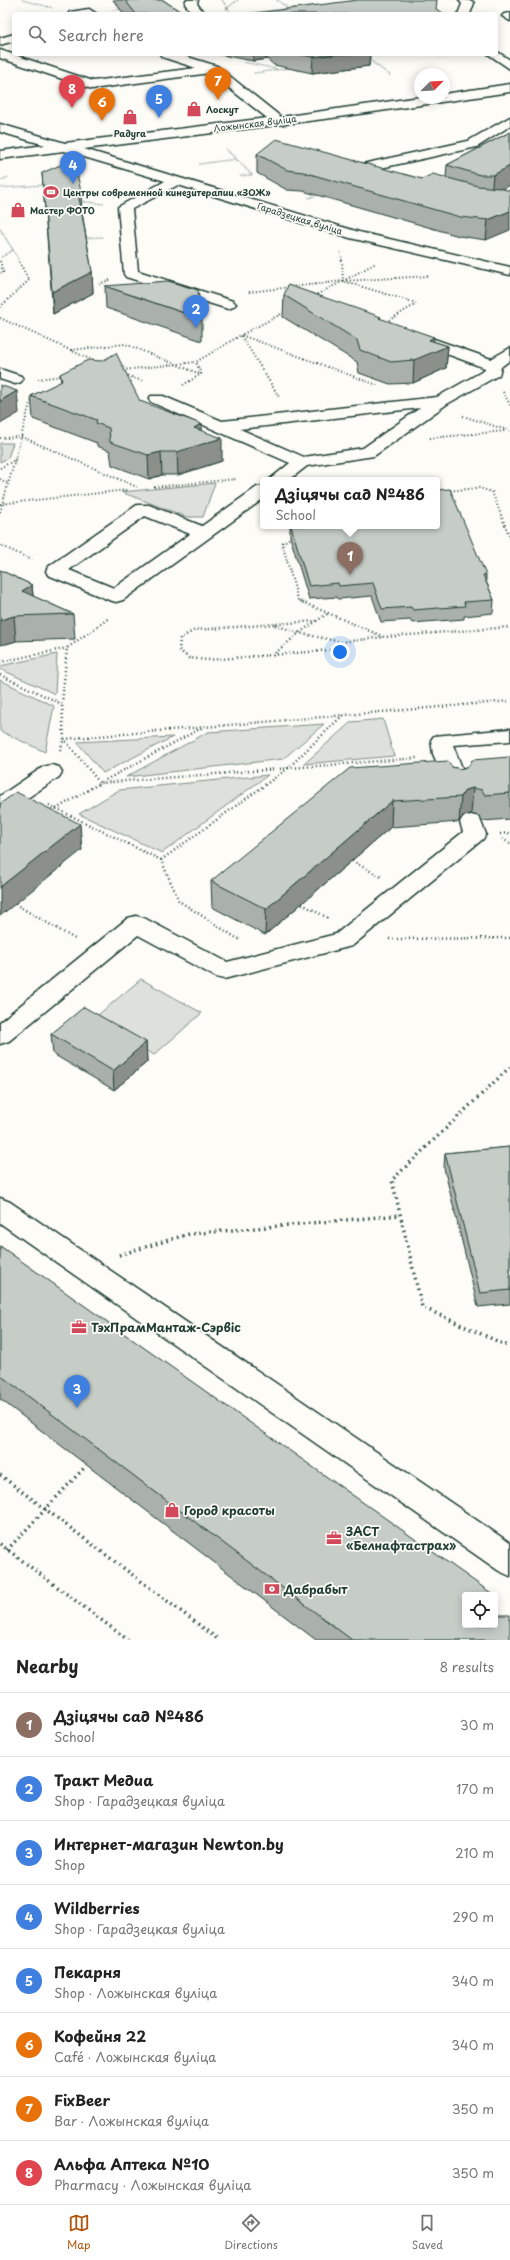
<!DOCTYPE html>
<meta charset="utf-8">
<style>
:root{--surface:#fff;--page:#f2f2f2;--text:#222;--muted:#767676;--line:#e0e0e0;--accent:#b45309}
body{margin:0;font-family:"Playpen Sans",sans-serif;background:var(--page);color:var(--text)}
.controls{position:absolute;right:12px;bottom:12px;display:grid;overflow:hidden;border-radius:4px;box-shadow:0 2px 10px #0003}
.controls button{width:36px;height:36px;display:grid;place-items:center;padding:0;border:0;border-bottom:1px solid var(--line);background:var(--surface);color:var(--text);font:20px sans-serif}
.compass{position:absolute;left:414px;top:68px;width:36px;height:36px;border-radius:50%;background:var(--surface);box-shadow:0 2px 10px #0003;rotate:66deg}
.you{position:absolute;left:340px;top:652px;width:14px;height:14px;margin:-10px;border:3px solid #fff;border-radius:50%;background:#1a73e8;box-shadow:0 0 0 6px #1a73e833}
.badge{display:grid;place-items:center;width:26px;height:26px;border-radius:50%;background:var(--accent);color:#fff;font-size:13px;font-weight:700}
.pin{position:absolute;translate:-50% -33px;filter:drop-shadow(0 1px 2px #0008)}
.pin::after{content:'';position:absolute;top:21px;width:14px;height:12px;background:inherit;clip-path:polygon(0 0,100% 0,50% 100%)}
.popup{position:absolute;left:260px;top:477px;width:180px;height:52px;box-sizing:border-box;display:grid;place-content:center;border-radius:4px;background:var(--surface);filter:drop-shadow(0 1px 3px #0005);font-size:13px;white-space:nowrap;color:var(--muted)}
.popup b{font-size:15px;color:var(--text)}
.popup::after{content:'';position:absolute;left:50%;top:100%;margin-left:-8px;border:8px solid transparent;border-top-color:var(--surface)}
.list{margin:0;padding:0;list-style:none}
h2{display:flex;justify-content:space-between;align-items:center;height:52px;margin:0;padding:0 16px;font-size:17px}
h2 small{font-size:13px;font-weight:400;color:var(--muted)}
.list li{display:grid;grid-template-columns:26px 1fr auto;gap:12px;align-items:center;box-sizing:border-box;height:64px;padding:0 16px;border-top:1px solid var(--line)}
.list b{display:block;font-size:15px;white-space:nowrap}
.list p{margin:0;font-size:13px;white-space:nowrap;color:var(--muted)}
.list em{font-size:13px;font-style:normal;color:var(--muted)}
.icon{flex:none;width:22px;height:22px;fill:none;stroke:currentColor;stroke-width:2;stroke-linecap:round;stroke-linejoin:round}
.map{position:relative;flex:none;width:510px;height:1640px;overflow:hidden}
.search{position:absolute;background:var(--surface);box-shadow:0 2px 10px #0003;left:12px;right:12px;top:12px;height:44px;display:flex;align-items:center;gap:10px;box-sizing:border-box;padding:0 14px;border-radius:4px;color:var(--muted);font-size:15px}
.sheet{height:564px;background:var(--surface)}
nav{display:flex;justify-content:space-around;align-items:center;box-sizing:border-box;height:56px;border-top:1px solid var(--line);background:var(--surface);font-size:11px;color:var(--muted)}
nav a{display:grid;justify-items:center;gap:2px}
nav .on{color:var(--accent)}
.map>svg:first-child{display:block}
</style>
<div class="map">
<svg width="510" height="1640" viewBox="0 0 510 1640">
<rect width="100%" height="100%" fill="#fdfcf7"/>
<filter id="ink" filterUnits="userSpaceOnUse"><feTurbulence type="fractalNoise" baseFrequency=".025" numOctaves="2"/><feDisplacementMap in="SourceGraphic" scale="8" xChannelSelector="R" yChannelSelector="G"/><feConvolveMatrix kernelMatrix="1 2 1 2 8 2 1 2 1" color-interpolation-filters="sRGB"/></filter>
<g filter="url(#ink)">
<g fill="#dde0db" stroke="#7e8e88">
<polygon points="0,443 13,443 8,458 0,462"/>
<polygon points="215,483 203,517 187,517 121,492"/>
<polygon points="57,654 55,694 0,669 0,666"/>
<polygon points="0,680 54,706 45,752 0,731"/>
<polygon points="383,719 394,756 304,764 351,722"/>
<polygon points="324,724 283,759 126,777 208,732"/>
<polygon points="173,737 103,773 77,742"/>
<polygon points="268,775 162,853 79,814 119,790"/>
<polygon points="141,979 202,1013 154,1055 92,1020"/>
</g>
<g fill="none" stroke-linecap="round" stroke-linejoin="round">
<g stroke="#1f3d34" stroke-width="3">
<g id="minor">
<polygon points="186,0 198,0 197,4 205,14 193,14 185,4"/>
<polygon points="459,0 472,1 474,3 470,14 458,14 462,4"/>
<polygon points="89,9 97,14 68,14 70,12"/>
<polygon points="510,13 510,21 502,16 504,14"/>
<polygon points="14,34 14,41 0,45 0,38"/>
<polygon points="0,50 93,81 196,68 162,57 160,54 178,54 217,66 281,117 420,97 444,98 444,94 510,84 510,92 332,118 84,149 359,232 510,267 510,275 350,238 178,185 132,209 138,271 233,301 236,304 233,307 228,309 126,277 124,274 118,207 165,181 64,151 0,159 0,151 45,145 0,132 0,124 65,143 267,118 210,73 92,89 0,58"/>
<polygon points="496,51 510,60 510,69 488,54 496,54"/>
<polygon points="510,117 510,126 477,147 344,176 337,172 344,168 468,141"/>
<path d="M420,334l71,25 19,-11v12l-9,7 -2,8 -52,29 -73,52 -67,10 -18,14h-20l21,-17 -139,-61 -2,-3 2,-3h12l59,25 215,-24 48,-27v-2l-71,-26 -2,-3 2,-3zM420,408l-57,40 -59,9 -64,-28z"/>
<polygon points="0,369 21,376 23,379 21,382 15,384 0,379"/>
<path d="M263,486v13l-140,101 -7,2 -7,-2 -61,-25 -2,-4 2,-4 89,-62h12l53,21 55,-39zM145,516l45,18 -76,54 -45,-18z"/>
<polygon points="510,729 510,741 453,745 469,786 466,791 458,793 450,791 433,754 431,740 434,736"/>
<polygon points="51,765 59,767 62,772 59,777 8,811 0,813 0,796 43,767"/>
<polygon points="471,815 479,817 486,834 483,839 352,946 224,979 216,977 138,935 9,1041 0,1044 0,1022 128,918 136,916 144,918 227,962 336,934 463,832 460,822 463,817"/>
<polygon points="0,1198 10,1202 510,1543 510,1576 499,1571 0,1223"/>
</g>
</g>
<g stroke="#1f3d34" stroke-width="1.5" stroke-dasharray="0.5 1.5" stroke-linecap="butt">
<polyline points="22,0 53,8"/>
<polyline points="222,0 231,13 240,14"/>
<polyline points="277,0 288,8"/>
<polyline points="226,9 238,0"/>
<polyline points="113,10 121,9"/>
<polyline points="241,14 348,2"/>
<polyline points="367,58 391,76"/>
<polyline points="243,62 277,69"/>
<polyline points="254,73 291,68"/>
<polyline points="226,149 252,175 240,176"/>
<polyline points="199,164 236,159"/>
<polyline points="0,181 8,177"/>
<polyline points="0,188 44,185"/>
<polyline points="309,198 319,194"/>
<polyline points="79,201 104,204"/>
<polyline points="0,229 13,250 0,258"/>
<polyline points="84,238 103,237"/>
<polyline points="13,250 19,261"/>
<polyline points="341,252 342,261"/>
</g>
<g stroke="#1f3d34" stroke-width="2" stroke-dasharray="1 2.5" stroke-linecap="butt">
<polyline points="342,260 343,281 429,276"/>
<polyline points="0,261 3,272 0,273"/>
<polyline points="99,284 110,280"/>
<polyline points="249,292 343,281 376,263"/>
<polyline points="314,296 343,281 416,303"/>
<polyline points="0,307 29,280 18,260"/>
<polyline points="287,311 241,335 377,385"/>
<polyline points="0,318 94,361"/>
<polyline points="386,322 416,304"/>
<polyline points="71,350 125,344 200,374"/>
<polyline points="123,370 196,362"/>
<polyline points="125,374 144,382"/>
<polyline points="38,379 62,376"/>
<polyline points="183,385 201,374 196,362 241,335 279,397"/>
<polyline points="503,392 510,405"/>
<polyline points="463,416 510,431"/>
<polyline points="0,438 22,437 137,487"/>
<polyline points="430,438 505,431"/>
<polyline points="0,468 15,460 30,403 33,401"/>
<polyline points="0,479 9,484"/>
<polyline points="154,487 236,479"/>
<polyline points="447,491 479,488 492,492 510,538"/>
<polyline points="0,504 127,490"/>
<polyline points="0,512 15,460"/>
<polyline points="292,537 282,543 298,600 304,603"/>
<polyline points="0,545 32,560"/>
</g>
<g stroke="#1f3d34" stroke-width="2.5" stroke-dasharray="1 3" stroke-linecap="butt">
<polyline points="302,602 384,637 510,627"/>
<polyline points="327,614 299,633 273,655 331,650 341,642"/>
<polyline points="275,625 299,633 341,642 384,637"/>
<polyline points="273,655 207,660 189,658 179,650 180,638 195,630 316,621"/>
<polyline points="0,662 67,648"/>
<polyline points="0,675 62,704"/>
<polyline points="205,726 100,783 417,758"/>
<polyline points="60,750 64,739 510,701"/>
<polyline points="49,805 161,860 179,901 238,939 242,939"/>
<polyline points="56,809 100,783 64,739 62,704 67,648 109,618"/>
<polyline points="500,834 510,833"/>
<polyline points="502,839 510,843"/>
<polyline points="161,860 287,769 343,715"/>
<polyline points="352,861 381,877"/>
<polyline points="15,904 75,939"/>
<polyline points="302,904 328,918"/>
<polyline points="389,939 510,938"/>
</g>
<g stroke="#1f3d34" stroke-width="3.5" stroke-dasharray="1.5 4" stroke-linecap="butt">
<polyline points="510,1067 392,1180 422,1307 510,1347"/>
<polyline points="119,1255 189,1234 401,1215"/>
<polyline points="0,1475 219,1640"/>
<polyline points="0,1544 128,1640"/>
<polyline points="7,1550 86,1466"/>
</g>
<use href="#minor" fill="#fdfcf7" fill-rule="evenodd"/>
</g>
<g fill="#aab0ab" stroke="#1f3d34">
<polygon points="113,0 163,0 184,14 124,14"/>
<polygon points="216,54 370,54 369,66 312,73 274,65 267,59 253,61"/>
<polygon points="510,132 510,185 503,189 486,240 459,236 303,191 287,190 257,173 257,154 422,179 446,177 447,165"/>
<polygon points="42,173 81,192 82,212 92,272 93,293 53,314"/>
<polygon points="105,286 202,319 202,341 106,308"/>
<polygon points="284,295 381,319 433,341 448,346 446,368 413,383 390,384 359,373 357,362 283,317"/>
<polygon points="60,374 140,401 202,431 222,461 178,475 162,475 149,479 112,465 110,451 97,446 97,443 33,419 31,396 61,382"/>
<polygon points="290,526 437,526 486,575 486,581 494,600 493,613 464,616 464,619 412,623 410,620 381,622 372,596 338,599 337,597 309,599 290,537"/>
<polygon points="0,570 32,585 33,596 73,614 75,639 16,641 6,644"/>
<polygon points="510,757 510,819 482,821 479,816 471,814 463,816 459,822 391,827 265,935 212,907 211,881 452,767 460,769"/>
<polygon points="51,1034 146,1042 147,1062 114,1090 53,1054"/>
<polygon points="510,1147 510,1304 478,1307 444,1168 445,1153"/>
<polygon points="0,1246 465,1595 496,1615 510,1640 316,1640 0,1399"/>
</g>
<g fill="#8b908b" stroke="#1f3d34">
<polygon points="253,54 267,54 267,59 253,61"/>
<polygon points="339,54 370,54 369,66 312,73 313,57"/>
<polygon points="510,166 510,185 491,195 493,175"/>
<polygon points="510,211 510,230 486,240 488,220"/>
<polygon points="92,272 93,293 53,314 52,292"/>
<polygon points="434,337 433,352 448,346 446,368 413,383 414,360 429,340"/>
<polygon points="17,391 19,413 0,424 0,401"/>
<polygon points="201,424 202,444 222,438 222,461 178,475 177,452 194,428"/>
<polygon points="161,452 162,475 149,479 148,455"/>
<polygon points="32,585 34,609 22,591"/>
<polygon points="14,616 16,641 6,644 0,645 0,620"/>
<polygon points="473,788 471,814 463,816 459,822 461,797 465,790"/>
<polygon points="392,801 391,827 265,935 266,909"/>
<polygon points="80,824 82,850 0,916 0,887"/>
<polygon points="146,1042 147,1062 114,1090 113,1071"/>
<polygon points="497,1597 495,1611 495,1600"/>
</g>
<g fill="#c6cdc7" stroke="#1f3d34">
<polygon points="125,0 163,0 184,14 136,14"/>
<polygon points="358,0 437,0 436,9 445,14 253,14 256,13"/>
<polygon points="297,54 339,54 313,57"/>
<polygon points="510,132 510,166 493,175 480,175 447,165"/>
<polygon points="276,139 422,179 433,174 478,186 500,188 510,191 510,211 488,220 460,217 303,172 287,170 257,154"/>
<polygon points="74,159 81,192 78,192 92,272 52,292 42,173"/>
<polygon points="168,281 198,290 202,319 105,286"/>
<polygon points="288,285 381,317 379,318 434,337 429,340 448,346 414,360 391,362 360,350 357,340 284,295"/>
<polygon points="116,353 140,401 201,424 194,428 222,438 177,452 161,452 148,455 110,442 109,428 96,423 97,420 31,396 62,381 60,374 88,360 102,361"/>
<polygon points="0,385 17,391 0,401"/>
<polygon points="450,489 486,575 483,575 494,600 464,602 465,606 413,610 411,607 382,609 373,583 339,586 338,583 309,586 291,526 437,526 437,490"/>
<polygon points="0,570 32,585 22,591 73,614 14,616 4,619 0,620"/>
<polygon points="510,757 510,793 485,795 482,790 473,788 465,790 461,797 392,801 266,909 211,881 350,768 448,761 452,767 460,769 469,766 472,760"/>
<polygon points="16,792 80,824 0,887 0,804"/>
<polygon points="84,1007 146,1042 113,1071 51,1034"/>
<polygon points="510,1147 510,1290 480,1293 445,1153"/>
<polygon points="0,1246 494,1595 465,1595 465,1625 495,1625 495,1613 496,1615 510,1615 510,1640 352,1640 0,1375"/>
</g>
</g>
<defs>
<g id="shop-bare" transform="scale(1.2)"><path d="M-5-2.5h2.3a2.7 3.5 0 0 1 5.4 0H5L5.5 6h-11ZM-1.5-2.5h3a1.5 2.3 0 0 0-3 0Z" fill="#d1495b" stroke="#fdfcf7" stroke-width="2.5" paint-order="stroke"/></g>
<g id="stadium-bare" transform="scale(1.2)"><path d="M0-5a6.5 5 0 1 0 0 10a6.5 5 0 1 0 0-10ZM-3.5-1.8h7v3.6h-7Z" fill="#d1495b" stroke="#fdfcf7" stroke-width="2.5" paint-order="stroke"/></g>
<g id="office-bare" transform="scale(1.2)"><path d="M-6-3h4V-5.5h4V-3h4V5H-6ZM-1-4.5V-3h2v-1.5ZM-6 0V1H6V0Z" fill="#d1495b" stroke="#fdfcf7" stroke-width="2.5" paint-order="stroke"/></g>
<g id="bank-bare" transform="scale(1.2)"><path d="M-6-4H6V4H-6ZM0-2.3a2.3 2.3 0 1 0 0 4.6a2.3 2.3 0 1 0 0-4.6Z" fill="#d1495b" stroke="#fdfcf7" stroke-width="2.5" paint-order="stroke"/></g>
</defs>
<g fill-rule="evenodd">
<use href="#shop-bare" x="194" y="109"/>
<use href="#shop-bare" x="130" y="117"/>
<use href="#stadium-bare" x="51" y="192"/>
<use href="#shop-bare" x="18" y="210"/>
<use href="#office-bare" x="79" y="1327"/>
<use href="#shop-bare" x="172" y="1510"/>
<use href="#office-bare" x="334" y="1538"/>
<use href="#bank-bare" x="272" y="1589"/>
</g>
<g text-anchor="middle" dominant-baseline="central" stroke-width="3.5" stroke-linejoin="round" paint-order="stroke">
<g font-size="9" font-weight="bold" fill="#1f3d34" stroke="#fdfcf7" text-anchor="start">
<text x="206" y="109">Лоскут</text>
<text x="130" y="133" text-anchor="middle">Радуга</text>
<text x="63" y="192">Центры современной кинезитерапии «ЗОЖ»</text>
<text x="30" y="210">Мастер ФОТО</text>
</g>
<g font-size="9" fill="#1f3d34" stroke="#fdfcf7">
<text transform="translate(255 123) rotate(-7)">Ложынская вуліца</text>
<text transform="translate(300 218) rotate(17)">Гарадзецкая вуліца</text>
</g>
<g font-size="12" font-weight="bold" fill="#1f3d34" stroke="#fdfcf7" text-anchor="start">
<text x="91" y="1327">ТэхПрамМантаж-Сэрвіс</text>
<text x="184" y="1510">Город красоты</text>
<text x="346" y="1531">ЗАСТ<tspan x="346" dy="14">«Белнафтастрах»</tspan></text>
<text x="284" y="1589">Дабрабыт</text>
</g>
</g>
</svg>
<div class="controls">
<button><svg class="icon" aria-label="locate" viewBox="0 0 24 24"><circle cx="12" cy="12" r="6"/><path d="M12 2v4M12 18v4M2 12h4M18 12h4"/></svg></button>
</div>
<svg class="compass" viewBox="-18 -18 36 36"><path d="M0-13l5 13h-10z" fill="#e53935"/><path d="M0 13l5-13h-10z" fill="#767676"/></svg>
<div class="you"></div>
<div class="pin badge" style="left:350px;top:575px;background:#8d6e63">1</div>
<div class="popup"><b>Дзіцячы сад №486</b>School</div>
<div class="pin badge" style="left:196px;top:328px;background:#3f7fe0">2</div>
<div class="pin badge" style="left:77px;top:1408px;background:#3f7fe0">3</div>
<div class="pin badge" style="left:73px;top:184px;background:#3f7fe0">4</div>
<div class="pin badge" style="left:159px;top:118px;background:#3f7fe0">5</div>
<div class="pin badge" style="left:102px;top:121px;background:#e8710a">6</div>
<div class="pin badge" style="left:218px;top:100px;background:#e8710a">7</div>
<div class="pin badge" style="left:72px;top:108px;background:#e0444e">8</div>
<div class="search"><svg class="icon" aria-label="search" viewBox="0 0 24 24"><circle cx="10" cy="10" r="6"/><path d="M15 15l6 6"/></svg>Search here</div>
</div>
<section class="sheet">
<h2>Nearby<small>8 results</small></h2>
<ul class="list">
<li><span class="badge" style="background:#8d6e63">1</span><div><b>Дзіцячы сад №486</b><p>School</p></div><em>30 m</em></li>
<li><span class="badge" style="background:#3f7fe0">2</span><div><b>Тракт Медиа</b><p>Shop · Гарадзецкая вуліца</p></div><em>170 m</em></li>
<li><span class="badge" style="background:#3f7fe0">3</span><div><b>Интернет-магазин Newton.by</b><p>Shop</p></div><em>210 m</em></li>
<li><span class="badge" style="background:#3f7fe0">4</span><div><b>Wildberries</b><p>Shop · Гарадзецкая вуліца</p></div><em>290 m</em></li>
<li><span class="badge" style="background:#3f7fe0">5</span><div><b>Пекарня</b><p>Shop · Ложынская вуліца</p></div><em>340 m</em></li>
<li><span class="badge" style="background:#e8710a">6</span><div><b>Кофейня 22</b><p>Café · Ложынская вуліца</p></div><em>340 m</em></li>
<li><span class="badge" style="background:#e8710a">7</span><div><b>FixBeer</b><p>Bar · Ложынская вуліца</p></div><em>350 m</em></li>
<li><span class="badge" style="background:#e0444e">8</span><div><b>Альфа Аптека №10</b><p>Pharmacy · Ложынская вуліца</p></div><em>350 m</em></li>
</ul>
</section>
<nav>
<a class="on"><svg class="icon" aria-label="map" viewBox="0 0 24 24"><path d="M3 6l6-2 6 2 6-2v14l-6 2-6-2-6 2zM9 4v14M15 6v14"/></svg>Map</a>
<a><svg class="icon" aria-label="directions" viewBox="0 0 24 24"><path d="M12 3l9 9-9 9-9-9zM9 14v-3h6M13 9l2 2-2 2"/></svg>Directions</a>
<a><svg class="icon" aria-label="saved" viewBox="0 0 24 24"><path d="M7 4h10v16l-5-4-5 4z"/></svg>Saved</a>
</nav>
